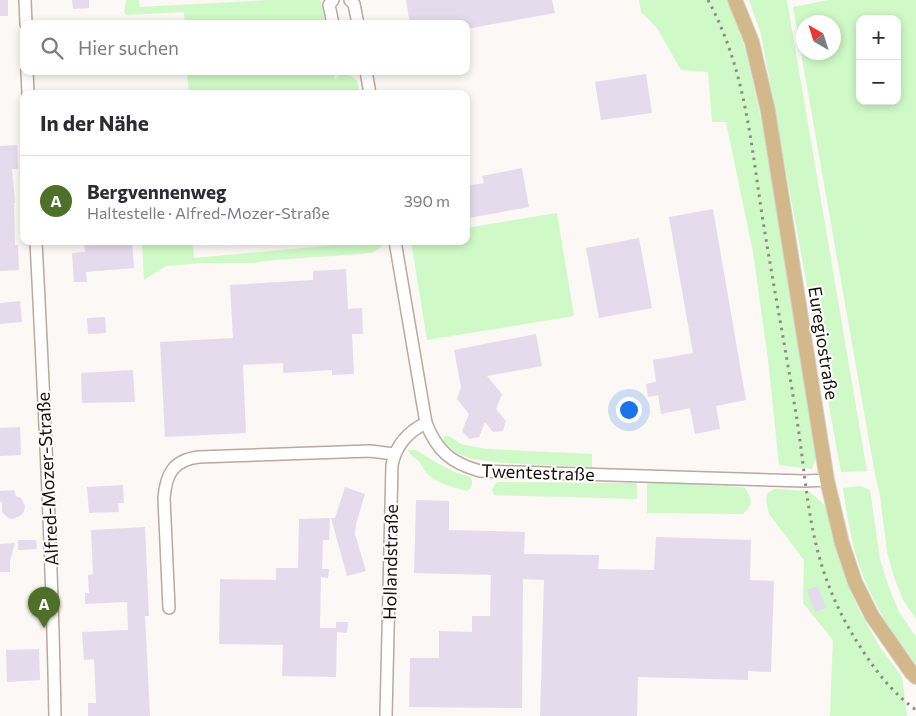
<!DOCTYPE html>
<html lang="de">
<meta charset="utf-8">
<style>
:root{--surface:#fff;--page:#f2f2f3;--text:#2b2b33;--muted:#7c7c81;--line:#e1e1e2;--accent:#4f7028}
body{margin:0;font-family:Commissioner,sans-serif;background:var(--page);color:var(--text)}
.controls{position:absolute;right:15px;top:15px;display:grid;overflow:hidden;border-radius:10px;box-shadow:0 2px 8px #0003}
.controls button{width:45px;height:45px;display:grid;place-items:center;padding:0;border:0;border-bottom:1px solid var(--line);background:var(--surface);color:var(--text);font:25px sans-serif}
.compass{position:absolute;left:796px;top:15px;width:45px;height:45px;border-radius:50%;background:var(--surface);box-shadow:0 2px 8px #0003;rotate:321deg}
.you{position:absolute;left:628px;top:409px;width:18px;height:18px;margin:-12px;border:4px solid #fff;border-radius:50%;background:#1a73e8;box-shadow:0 0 0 8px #1a73e833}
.badge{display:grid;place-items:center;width:32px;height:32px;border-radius:50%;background:var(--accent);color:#fff;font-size:16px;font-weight:700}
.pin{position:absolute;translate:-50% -41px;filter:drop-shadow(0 1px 2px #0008)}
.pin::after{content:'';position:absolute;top:26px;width:18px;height:15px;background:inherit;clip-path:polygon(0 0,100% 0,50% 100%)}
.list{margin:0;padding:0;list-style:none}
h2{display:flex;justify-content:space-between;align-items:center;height:65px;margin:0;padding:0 20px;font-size:21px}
h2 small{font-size:16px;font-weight:400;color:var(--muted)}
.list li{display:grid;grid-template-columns:32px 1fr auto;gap:15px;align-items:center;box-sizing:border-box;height:90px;padding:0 20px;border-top:1px solid var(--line)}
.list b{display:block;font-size:19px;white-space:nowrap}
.list p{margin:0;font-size:16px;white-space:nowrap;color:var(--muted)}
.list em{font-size:16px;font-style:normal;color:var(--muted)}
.icon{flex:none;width:28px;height:28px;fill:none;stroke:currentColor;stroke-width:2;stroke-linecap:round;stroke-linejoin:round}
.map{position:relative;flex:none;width:916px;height:716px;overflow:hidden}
.search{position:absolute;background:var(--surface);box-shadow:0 2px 8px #0003;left:20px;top:20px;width:450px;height:55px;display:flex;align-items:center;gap:12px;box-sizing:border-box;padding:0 18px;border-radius:10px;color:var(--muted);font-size:19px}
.panel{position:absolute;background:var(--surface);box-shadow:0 2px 8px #0003;left:20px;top:90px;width:450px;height:155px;border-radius:10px}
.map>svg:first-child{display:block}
</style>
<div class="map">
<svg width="916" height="716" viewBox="0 0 916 716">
<rect width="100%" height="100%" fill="#fcf8f6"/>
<g fill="#cff9c6" fill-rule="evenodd">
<polygon points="126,0 139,0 140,7 268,0 319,0 321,2 325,24 185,24 184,12 127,15 124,13"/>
<polygon points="639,0 728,0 746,51 761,119 819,451 812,469 779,465 768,359 753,252 726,122 712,122 708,72 681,70 657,28 641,12"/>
<polygon points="749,0 787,0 867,471 841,472 761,34"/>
<path d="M829,0h87v619l-13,-19 -9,-23 -7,-25 -7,-56 -6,-27 -81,-462zM860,19h37v82h-37zM804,22h30v30h-30z"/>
<polygon points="187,71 334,71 335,80 342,71 357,80 360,94 189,94"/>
<polygon points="557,213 574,316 427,340 411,241 466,241 466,228"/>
<polygon points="142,241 193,241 194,258 335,245 350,241 382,241 381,247 374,252 363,254 274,260 253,263 203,263 166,266 144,280"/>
<polygon points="444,436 449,436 461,444 486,449 592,454 592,467 503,463 472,459 458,454 444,443"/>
<path d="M408,450h8l21,13 20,10 14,4c2,7 2,10 -4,14 -12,-3 -35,-9 -42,-20 -3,-3 -3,-7 -6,-10 -5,-4 -9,-5 -11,-11z"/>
<polygon points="498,482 637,483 637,499 494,495 492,490 495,484"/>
<path d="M647,483l38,1 59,3c9,12 9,17 -1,27l-96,-1z"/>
<path d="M861,486l9,4 10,69 8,26 11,27 17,25v27c-32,-39 -57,-85 -66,-134 -3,-14 -5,-28 -7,-42z"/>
<polygon points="774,489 809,491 829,509 838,553 852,594 860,612 880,647 902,677 907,716 830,716 833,640 803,603 804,560 769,514 766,500 768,493"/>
</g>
<g fill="#e5dbec">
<rect x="0" y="0" width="8" height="16"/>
<polygon points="72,0 89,0 89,8 73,9"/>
<polygon points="406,0 552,0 555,13 466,29 466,24 410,24"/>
<polygon points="646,74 652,113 601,120 595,82"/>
<polygon points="17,145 18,169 12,169 15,203 14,203 15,245 18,245 19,270 0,271 0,146"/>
<polygon points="522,168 529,207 469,218 466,202 466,186 484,183 482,176"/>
<polygon points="713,209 746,400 716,406 720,429 695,434 690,408 661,414 658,395 648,397 646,384 656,382 653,360 693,353 669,217"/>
<polygon points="639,238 652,308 599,318 586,248"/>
<polygon points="84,241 132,241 134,268 86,272 87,282 74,282 72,253 85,252"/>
<polygon points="346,269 348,309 362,308 363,334 352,334 354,374 332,375 332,370 283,373 283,363 243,365 246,433 165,437 160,342 233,338 230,285 313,280 313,271"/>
<polygon points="20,301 22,322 0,324 0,303"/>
<polygon points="105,317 106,333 88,334 87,318"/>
<polygon points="536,334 542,366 487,376 502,394 496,409 506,421 503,431 493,432 485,422 479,437 469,439 462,431 469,414 457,399 461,387 454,350"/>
<polygon points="133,370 135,402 82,403 81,373"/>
<polygon points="20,427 21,455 0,456 0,428"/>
<polygon points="123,485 124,503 118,503 119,512 89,513 87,487"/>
<polygon points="345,487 365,494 356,524 355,534 366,571 347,576 331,518 335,518"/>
<polygon points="14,490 16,496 21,498 25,506 24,512 20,516 13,519 8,518 2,512 2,502 0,502 0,491"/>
<polygon points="416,500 449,501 449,530 525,532 524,554 599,555 598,569 654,570 656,537 751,540 750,580 774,581 771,672 748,671 748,680 638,677 637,716 540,716 544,580 523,579 522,708 409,707 410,658 439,658 439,631 472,632 472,616 490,616 491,575 414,573"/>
<polygon points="330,518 329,540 323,540 322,569 329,569 328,578 321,577 320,628 336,628 336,622 348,622 347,633 337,632 336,677 282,676 283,645 219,644 220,579 276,580 276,568 298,568 299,519"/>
<polygon points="145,527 149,616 145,616 150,716 88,716 88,703 96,703 94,659 84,660 82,632 128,630 127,602 85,604 85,593 89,593 88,575 93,574 91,530"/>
<polygon points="18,540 36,540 37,549 18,550"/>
<polygon points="15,543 10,561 10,572 0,572 0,544"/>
<polygon points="818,586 826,608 815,612 807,590"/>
<polygon points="39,649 40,680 7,682 6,650"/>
</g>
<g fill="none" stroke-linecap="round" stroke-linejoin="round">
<g stroke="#bba89f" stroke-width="14">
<g id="minor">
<polyline points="25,0 26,24"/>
<polyline points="333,0 329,5 333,24"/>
<polyline points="350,0 354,4 358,24"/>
<polyline points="27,71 28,94"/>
<polyline points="366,71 370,94"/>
<path d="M36,241c8,158 16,317 19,475"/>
<path d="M395,241l31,182c11,28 25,40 54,48l325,10 22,-1"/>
<path d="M169,608l-5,-110c2,-24 9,-38 35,-41l171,-6 24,3"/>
<path d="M386,716l6,-251c4,-20 15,-33 34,-42"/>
</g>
</g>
<g stroke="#d5d4d3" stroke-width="16">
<polyline id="major" points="735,0 752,42 768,111 827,480 842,543 855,582 872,616 911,672 916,677"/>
</g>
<use href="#minor" stroke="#fff" stroke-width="11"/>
<use href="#major" stroke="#d2b88a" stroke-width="14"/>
<path stroke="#8f8a87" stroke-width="3" stroke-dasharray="2.5 5" stroke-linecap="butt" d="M708,0c39,72 43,148 56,227 10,62 22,124 32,187 8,47 10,95 23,142 9,33 23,63 42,92 16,25 32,45 55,62"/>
</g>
<g text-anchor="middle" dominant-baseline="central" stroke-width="4" stroke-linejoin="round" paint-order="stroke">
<g font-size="18" fill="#160f0c" stroke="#fff">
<text transform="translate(824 343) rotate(81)">Euregiostraße</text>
<text transform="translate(538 472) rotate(2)">Twentestraße</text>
<text transform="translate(47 479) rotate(-93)">Alfred-Mozer-Straße</text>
<text transform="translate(390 562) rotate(-89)">Hollandstraße</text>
</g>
</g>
</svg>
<div class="controls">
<button>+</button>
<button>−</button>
</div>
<svg class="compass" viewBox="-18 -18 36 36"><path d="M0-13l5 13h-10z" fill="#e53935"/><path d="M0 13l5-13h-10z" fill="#7c7c81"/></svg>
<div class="you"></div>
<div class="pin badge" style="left:44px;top:628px">A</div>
<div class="search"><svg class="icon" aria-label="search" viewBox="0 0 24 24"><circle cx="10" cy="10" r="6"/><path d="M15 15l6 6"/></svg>Hier suchen</div>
<section class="panel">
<h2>In der Nähe<small></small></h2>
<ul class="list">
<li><span class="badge">A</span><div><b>Bergvennenweg</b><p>Haltestelle · Alfred-Mozer-Straße</p></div><em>390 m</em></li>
</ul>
</section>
</div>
